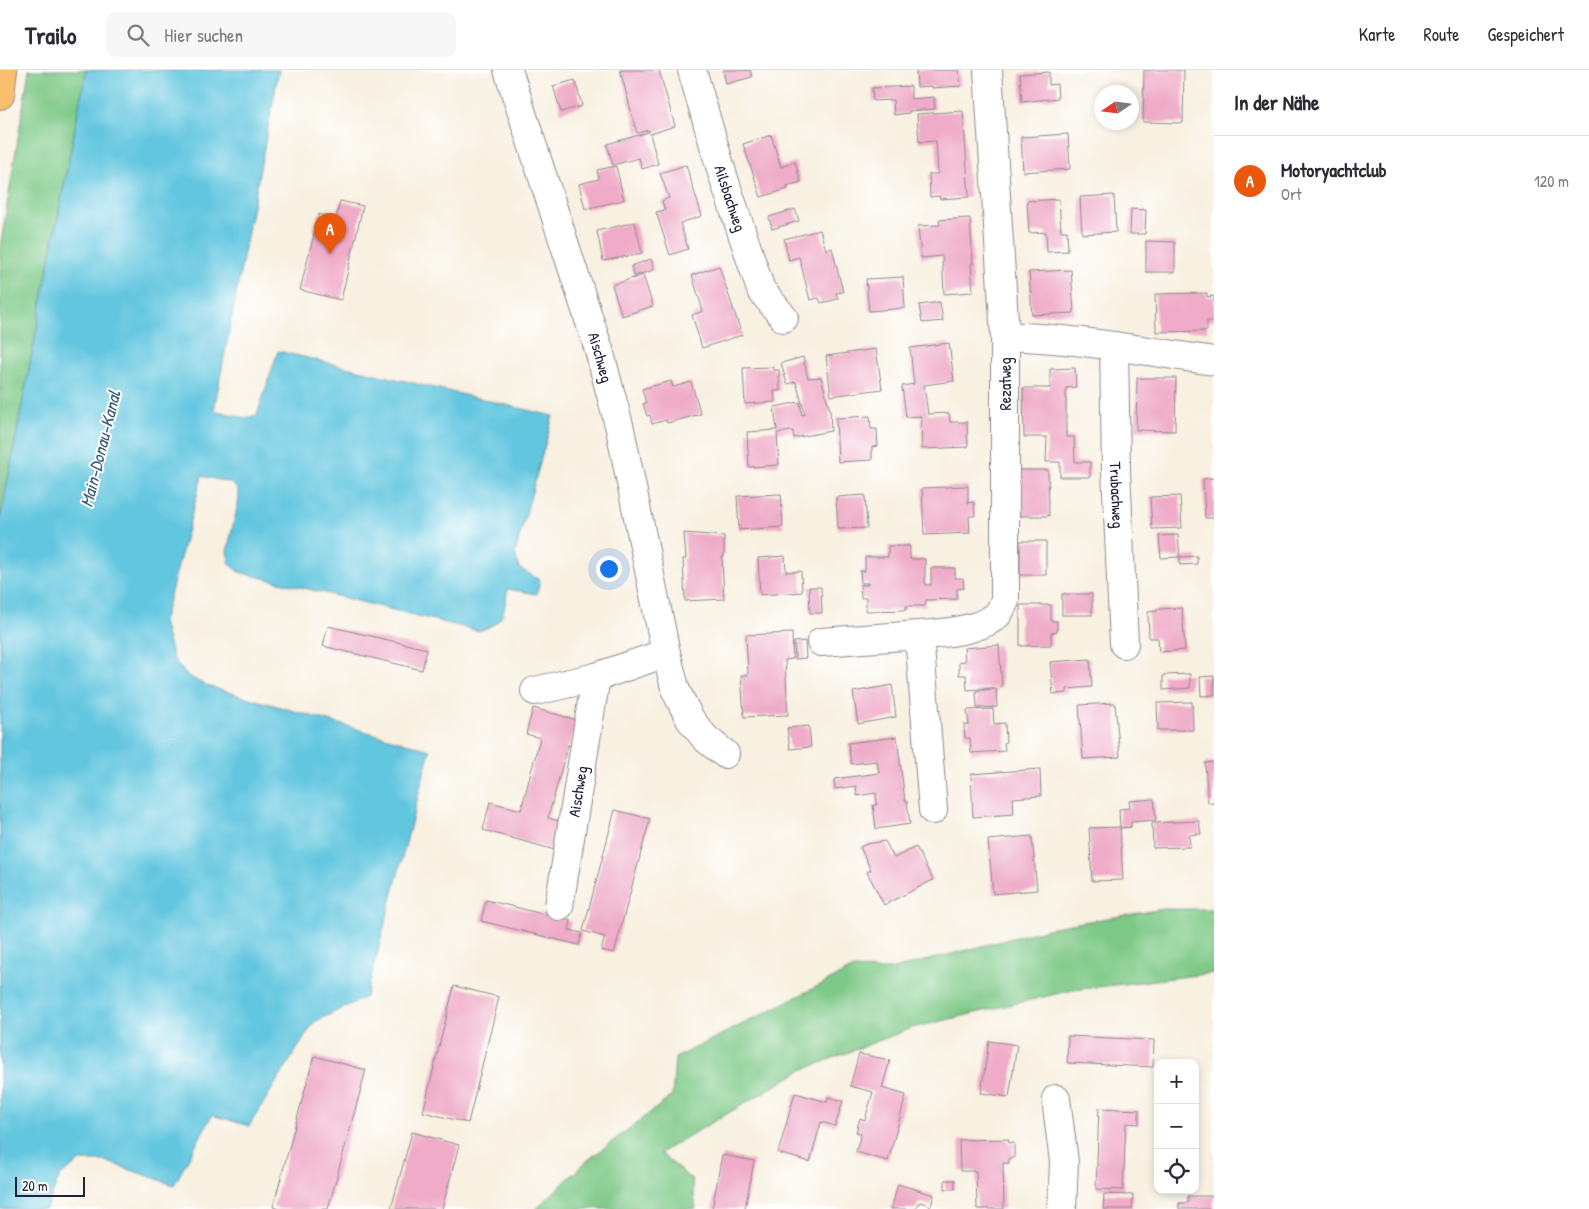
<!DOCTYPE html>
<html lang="de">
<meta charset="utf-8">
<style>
:root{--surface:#fff;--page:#f7f7f7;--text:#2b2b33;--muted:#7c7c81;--line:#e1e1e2;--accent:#ea580c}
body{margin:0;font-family:"Patrick Hand",sans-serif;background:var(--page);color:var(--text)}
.controls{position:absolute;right:15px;bottom:15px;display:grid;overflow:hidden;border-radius:10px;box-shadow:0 2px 8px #0003}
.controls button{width:45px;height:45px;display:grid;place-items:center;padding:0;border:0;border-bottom:1px solid var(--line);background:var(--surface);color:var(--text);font:25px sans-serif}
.compass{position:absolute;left:1094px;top:15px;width:45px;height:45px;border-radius:50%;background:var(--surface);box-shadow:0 2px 8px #0003;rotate:257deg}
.scale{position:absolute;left:15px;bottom:12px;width:70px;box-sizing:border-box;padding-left:5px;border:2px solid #22223b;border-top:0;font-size:14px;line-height:18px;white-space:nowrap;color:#22223b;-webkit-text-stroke:4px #fff;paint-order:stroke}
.you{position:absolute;left:608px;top:498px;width:18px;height:18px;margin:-12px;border:4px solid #fff;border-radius:50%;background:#1a73e8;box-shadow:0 0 0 8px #1a73e833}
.badge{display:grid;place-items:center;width:32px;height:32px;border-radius:50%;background:var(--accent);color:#fff;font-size:16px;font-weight:700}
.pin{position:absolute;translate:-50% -41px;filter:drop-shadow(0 1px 2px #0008)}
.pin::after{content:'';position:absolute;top:26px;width:18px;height:15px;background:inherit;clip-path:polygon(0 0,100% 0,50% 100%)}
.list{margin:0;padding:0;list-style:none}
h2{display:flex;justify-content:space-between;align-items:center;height:65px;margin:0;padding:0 20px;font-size:21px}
h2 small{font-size:16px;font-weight:400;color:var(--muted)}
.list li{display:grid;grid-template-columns:32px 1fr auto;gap:15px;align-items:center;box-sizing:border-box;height:90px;padding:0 20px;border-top:1px solid var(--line)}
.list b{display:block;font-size:19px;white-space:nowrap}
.list p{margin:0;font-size:16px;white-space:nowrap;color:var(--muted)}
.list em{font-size:16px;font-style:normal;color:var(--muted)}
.icon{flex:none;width:28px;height:28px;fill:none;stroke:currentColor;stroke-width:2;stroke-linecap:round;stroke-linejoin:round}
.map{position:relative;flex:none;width:1214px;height:1139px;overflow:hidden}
header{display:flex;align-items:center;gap:30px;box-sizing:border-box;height:70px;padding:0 25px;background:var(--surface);border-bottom:1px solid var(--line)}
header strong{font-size:24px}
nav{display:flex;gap:28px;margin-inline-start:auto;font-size:18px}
.search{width:350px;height:45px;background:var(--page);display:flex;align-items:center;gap:12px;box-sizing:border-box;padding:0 18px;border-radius:10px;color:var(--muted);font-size:19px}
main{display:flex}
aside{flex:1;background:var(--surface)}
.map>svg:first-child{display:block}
</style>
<header>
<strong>Trailo</strong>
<div class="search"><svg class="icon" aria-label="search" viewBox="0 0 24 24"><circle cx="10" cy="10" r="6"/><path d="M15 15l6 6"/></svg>Hier suchen</div>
<nav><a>Karte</a><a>Route</a><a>Gespeichert</a></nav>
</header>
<main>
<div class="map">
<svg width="1214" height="1139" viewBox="0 0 1214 1139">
<rect width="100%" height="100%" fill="#fff"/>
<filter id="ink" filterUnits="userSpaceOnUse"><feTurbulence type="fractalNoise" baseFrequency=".02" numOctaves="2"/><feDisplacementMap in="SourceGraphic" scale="10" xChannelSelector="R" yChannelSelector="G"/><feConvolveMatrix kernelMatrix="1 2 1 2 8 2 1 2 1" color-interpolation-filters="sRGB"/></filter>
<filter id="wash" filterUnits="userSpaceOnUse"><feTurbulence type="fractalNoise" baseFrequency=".0096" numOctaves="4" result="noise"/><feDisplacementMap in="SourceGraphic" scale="20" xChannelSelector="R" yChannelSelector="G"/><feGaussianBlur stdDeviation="1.12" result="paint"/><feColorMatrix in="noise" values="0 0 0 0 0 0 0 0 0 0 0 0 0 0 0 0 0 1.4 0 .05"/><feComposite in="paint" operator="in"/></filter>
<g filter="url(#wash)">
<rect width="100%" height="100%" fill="#f8f0e0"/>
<g fill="#7ec987" stroke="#507661">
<polygon points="29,0 86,0 0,451 0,178"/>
<polygon points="1163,839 1214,839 1214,903 1073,920 912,958 802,1000 660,1083 692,1110 696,1139 536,1139 588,1090 672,1026 675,988 852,899 890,900 1059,856"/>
</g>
<path fill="#62c6df" stroke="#42748d" d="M86,0h193l-65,340 31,8 12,-3 21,-64 275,65 -38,137 4,15 21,12 -3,14 -29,-5c-5,24 -2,33 -29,42l-240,-59 -9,-8 -3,-12 12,-53 -1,-9 -7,-7 -29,-7 -39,146 10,36 13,17 21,11 223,64 -64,247 -52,25 -65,104 -37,-11 -38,70 -69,-24h-25l-20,15 -14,33h-46v-688z"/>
<g id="blocks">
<g fill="#efabc7">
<polygon points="620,0 659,0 675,56 650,64 658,94 642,99 639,88 613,95 607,74 649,62 649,60 637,63"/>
<polygon points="723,0 750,0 752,7 726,14"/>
<polygon points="916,0 959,0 961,16 932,18 932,16 917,17"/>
<polygon points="1144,0 1184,0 1183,53 1143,52"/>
<polygon points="1049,2 1049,15 1057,14 1058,28 1022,32 1020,4"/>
<polygon points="575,10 582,36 561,42 553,16"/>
<polygon points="911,16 911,29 934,27 935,39 909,41 909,43 894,45 893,30 873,31 872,18"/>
<polygon points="963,41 969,127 940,129 939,126 930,127 929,104 938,104 936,71 919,72 917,44"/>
<polygon points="1068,64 1070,99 1023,102 1021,67"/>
<polygon points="771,65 781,97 795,92 801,112 787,116 788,119 761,127 743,74"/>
<polygon points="686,95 702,146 680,153 688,179 670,185 656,142 665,140 662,131 669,128 660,103"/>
<polygon points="616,96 624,130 585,139 579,114 599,109 597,100"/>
<polygon points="1114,125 1116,162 1082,164 1080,127"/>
<polygon points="1059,129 1061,161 1067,161 1068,181 1047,182 1046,162 1029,163 1027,131"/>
<polygon points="340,131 363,136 341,230 300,220 319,144 336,149"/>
<polygon points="795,139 799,151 772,159 769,147"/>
<polygon points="1131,139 1146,140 1145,164 1130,164"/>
<polygon points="970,148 973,194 971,194 973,222 944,224 942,186 921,188 918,156 940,155 939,150"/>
<polygon points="635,152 642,183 603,191 597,161"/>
<polygon points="820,160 826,180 832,178 843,222 836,223 838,229 821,233 819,228 810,230 799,187 789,190 784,169"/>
<polygon points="1146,171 1175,172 1175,202 1146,202"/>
<polygon points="651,189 654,200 634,206 631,196"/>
<polygon points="719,196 742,265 702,278 692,245 703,241 692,205"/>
<polygon points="1071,200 1074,243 1032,245 1029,202"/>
<polygon points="643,205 653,236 622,246 612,215"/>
<polygon points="903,207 905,238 869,241 866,209"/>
<polygon points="1207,223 1207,227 1214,226 1214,251 1207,251 1207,261 1156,262 1155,224"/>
<polygon points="940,232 943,251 922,253 919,235"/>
<polygon points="949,273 954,311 924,315 928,344 949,343 950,352 967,352 968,377 922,379 921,346 906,347 902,316 914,314 910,278"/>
<polygon points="876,279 882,319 831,326 826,286"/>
<polygon points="803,287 808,308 821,307 830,340 831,361 794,368 793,361 777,363 779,395 749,397 747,362 777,360 774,337 800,332 802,345 805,344 796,312 787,314 781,293"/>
<polygon points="773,297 773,300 779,300 779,309 780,321 774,321 775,332 745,334 743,298"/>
<polygon points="1075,298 1076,317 1066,318 1066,367 1074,367 1075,392 1090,392 1090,407 1060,407 1060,392 1046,392 1047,367 1024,367 1023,318 1050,318 1050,299"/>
<polygon points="1137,308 1176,308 1175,361 1136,360"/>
<polygon points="671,311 673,317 691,312 701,344 667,353 666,350 652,354 650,345 647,346 643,334 646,333 642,319"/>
<polygon points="870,346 871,359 877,359 878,376 872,377 872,390 838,392 836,348"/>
<polygon points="1019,400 1048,400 1049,446 1019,446"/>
<polygon points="1214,408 1214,448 1205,448 1203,409"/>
<polygon points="968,416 968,433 974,432 975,446 969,446 970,463 924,465 922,418"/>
<polygon points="781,424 783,457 739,460 737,426"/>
<polygon points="865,425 867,458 838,459 836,427"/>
<polygon points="1180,426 1182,458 1152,459 1150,427"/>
<polygon points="684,463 724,466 724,487 722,487 724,529 685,531 683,489 686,489"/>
<polygon points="1178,465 1180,487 1197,486 1197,494 1180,495 1180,487 1161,488 1159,466"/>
<rect x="1020" y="471" width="26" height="34"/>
<polygon points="888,476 910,476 910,489 925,489 925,515 931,515 931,498 955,498 955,508 963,508 964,518 957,519 957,529 926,530 925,536 906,536 906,540 866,541 866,528 861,528 860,515 868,515 868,513 861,513 860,501 865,501 865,487 888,487"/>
<polygon points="785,486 786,502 801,501 802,522 760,525 758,488"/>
<polygon points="809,517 821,517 822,543 810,543"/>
<rect x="1062" y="524" width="30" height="21"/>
<polygon points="1020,535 1051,535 1051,551 1057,551 1057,562 1051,563 1051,575 1020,576"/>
<polygon points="1182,538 1185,580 1159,582 1158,568 1149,568 1148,542 1157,541 1157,539"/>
<polygon points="328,556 427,579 422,600 323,576"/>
<polygon points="792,563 793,589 785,590 788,645 744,647 741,605 748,605 746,565"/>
<polygon points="805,571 806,588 795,589 794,572"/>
<polygon points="999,575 1002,617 967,620 966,605 959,605 959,592 965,591 964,578"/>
<polygon points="1090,589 1092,617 1067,619 1067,623 1053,624 1050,592"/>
<polygon points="1190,604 1190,618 1163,620 1163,605"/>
<polygon points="1214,606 1214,625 1201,626 1200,607"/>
<polygon points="892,615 896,647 858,654 853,622"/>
<polygon points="996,619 997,637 977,638 976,621"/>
<polygon points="1192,632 1193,660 1158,660 1157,633"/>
<polygon points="1115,633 1120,687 1083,689 1079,635"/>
<polygon points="533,638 577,650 570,676 568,675 548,748 562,752 555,780 483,760 490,732 521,740 540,668 526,664"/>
<polygon points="993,639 994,654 1005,653 1006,672 1004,673 1005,681 971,683 970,668 965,668 964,655 969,655 967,640"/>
<polygon points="809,656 811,677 790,679 787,658"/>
<polygon points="897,667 905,731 907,731 910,754 876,759 873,735 877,735 876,723 857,726 856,716 835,719 834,709 879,703 877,691 851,694 848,673"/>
<polygon points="1214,692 1214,733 1208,733 1205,693"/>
<polygon points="1040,699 1041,726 1013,728 1014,744 973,747 971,704"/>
<polygon points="1154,729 1156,750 1131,752 1131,757 1120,758 1119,739 1130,738 1129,731"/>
<polygon points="615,740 650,749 614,883 601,880 605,867 583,861"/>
<polygon points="1199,751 1201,764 1189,765 1190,777 1153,778 1152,753"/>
<polygon points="1120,757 1123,810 1092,811 1089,758"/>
<polygon points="1032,766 1037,820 993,824 988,770"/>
<polygon points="885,771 894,788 916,777 933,810 884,835 867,802 871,800 860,777 867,774"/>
<polygon points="486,830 571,851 569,860 582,863 579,875 481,851"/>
<polygon points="454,916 499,927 468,1053 423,1042"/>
<polygon points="1068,966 1154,970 1153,997 1067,993"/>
<polygon points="989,971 1017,975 1009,1027 981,1023"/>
<polygon points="859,984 890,990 882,1018 906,1025 888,1091 856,1082 861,1063 856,1062 860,1048 865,1050 873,1022 850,1016"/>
<polygon points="314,986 366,1000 328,1139 279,1139 273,1137"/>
<polygon points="795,1023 827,1032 828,1027 843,1031 835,1056 821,1052 810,1092 778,1083"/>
<polygon points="1099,1038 1139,1040 1139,1054 1126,1053 1123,1120 1096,1119"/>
<polygon points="412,1062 459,1075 442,1139 391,1139"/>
<polygon points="1008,1069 1009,1073 1014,1073 1014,1088 1009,1088 1009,1093 1003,1093 1004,1139 977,1139 976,1101 960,1101 959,1070"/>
<polygon points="722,1085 754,1091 745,1139 712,1139"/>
<rect x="945" y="1110" width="10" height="9"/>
<polygon points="898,1114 934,1125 931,1136 920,1132 919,1134 918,1133 916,1139 891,1139"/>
<polygon points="1104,1124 1133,1125 1132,1139 1103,1139"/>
<polygon points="1188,1126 1214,1126 1214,1139 1179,1139 1179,1133 1188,1133"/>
</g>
</g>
</g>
<g filter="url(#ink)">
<use href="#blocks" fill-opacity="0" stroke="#8d898e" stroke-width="1"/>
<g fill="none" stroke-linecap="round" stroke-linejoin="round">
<g stroke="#8d898e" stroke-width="30">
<g id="minor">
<path id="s1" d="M508,0l91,280 21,79 46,224 10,38 14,28 15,19 20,16"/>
<path id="s2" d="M692,0l31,106 38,114 23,28"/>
<path d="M1005,266c70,2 140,15 209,25"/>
<path id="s3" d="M1114,276l2,124 8,174"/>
<polyline points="821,572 919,565"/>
<polyline points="535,621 596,607 666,583"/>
<path d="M933,740l-14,-175c22,-1 62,-5 78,-20 3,-3 5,-9 8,-14v-265l-17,-266"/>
<path id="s4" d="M559,836l37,-229"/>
<polyline points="1056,1029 1064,1092 1062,1139"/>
</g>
</g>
<g stroke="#8d898e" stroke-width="30">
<polyline id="trunk" points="0,25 3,0"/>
</g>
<use href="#minor" stroke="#fff" stroke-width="28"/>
<use href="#trunk" stroke="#f9bf6d" stroke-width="28"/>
</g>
</g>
<g text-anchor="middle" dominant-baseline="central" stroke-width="4" stroke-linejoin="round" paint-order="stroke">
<g font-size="16" fill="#22223b" stroke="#fff">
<text stroke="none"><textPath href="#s2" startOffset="134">Ailsbachweg</textPath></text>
<text stroke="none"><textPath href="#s1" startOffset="302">Aischweg</textPath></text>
<text transform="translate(1005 314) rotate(-90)">Rezatweg</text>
<text stroke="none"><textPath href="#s3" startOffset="149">Trubachweg</textPath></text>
<text stroke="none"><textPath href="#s4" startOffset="116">Aischweg</textPath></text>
</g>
<g font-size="18" font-style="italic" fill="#385b74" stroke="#fff">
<text transform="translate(100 379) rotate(-76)">Main-Donau-Kanal</text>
</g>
</g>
</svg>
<div class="controls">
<button>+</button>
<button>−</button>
<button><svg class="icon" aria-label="locate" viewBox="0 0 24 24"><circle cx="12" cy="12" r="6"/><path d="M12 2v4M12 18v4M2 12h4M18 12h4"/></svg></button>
</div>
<svg class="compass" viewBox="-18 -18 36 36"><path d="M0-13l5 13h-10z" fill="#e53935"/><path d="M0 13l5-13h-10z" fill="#7c7c81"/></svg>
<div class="scale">20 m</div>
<div class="you"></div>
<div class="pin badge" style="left:330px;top:184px">A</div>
</div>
<aside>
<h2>In der Nähe<small></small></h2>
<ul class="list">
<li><span class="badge">A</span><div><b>Motoryachtclub</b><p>Ort</p></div><em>120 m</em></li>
</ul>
</aside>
</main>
